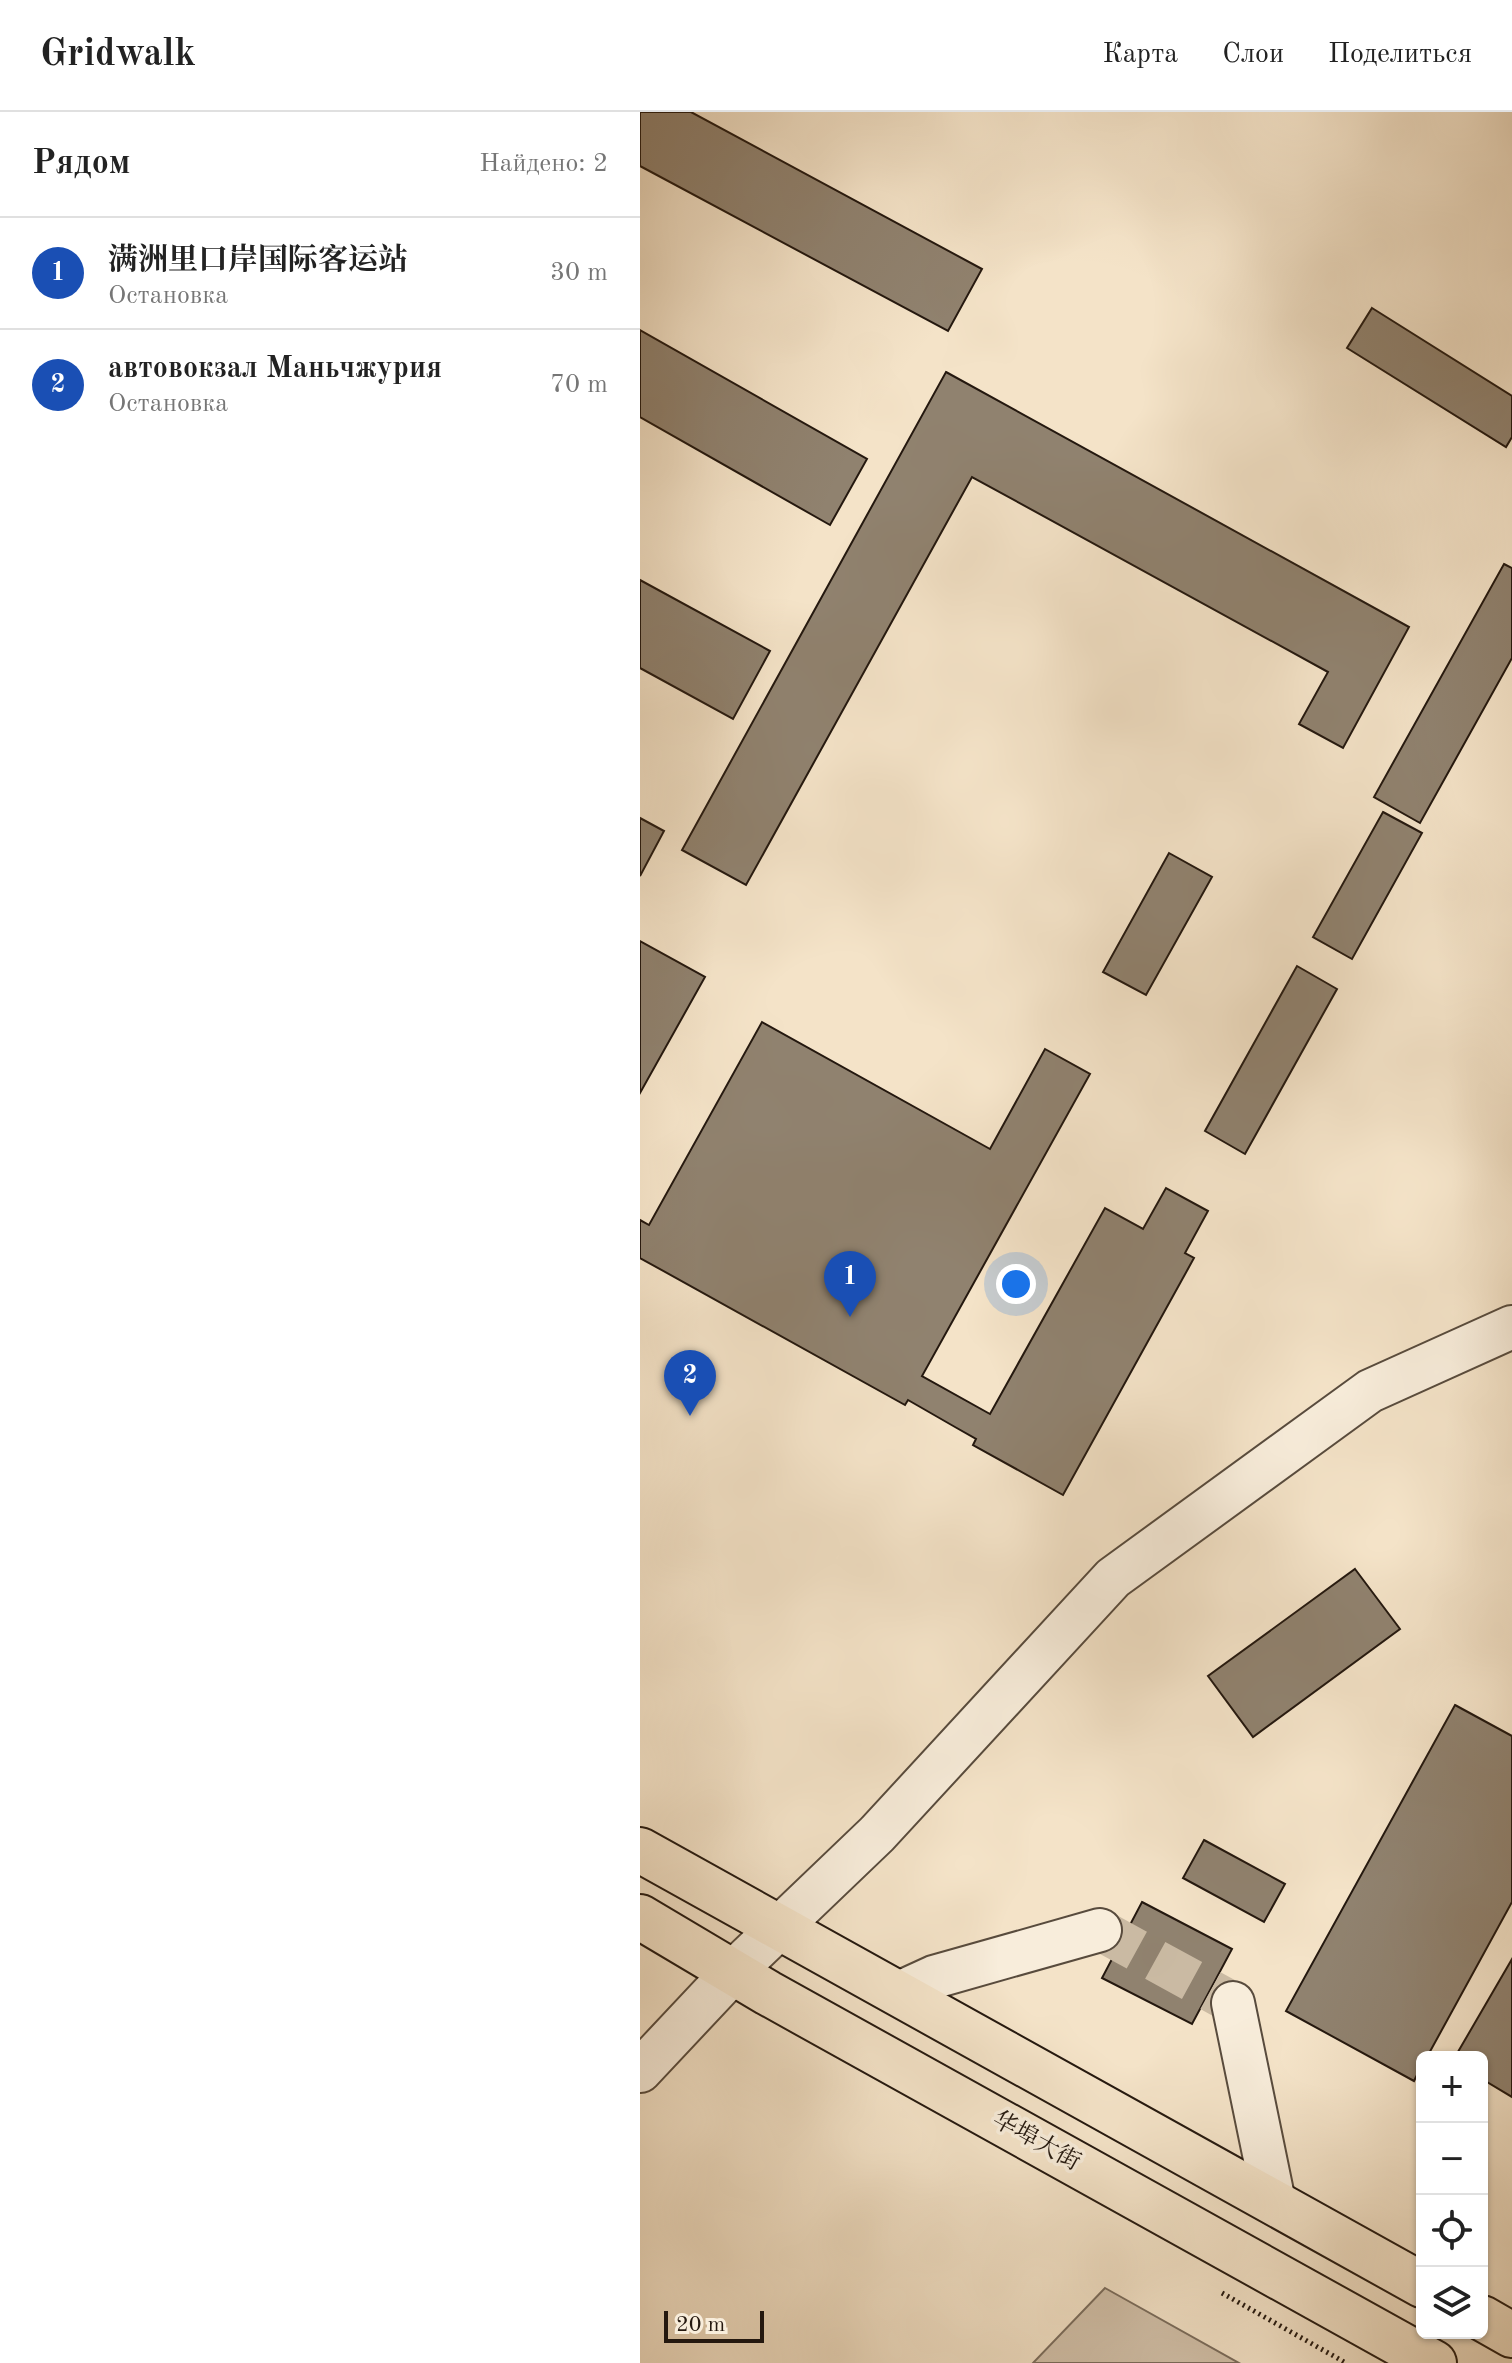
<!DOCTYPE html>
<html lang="ru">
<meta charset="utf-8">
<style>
:root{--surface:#fff;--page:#f2f2f2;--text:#222;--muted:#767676;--line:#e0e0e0;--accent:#8f2418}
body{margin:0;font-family:"Old Standard TT","Noto Serif SC",serif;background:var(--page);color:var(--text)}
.controls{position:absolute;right:24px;bottom:24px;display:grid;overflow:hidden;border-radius:12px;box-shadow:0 2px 6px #0004}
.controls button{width:72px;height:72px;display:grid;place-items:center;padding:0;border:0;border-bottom:2px solid var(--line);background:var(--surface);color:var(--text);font:40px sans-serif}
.scale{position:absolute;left:24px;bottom:20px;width:100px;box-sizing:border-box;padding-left:8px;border:4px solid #24180f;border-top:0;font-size:22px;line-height:28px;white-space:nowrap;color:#24180f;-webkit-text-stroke:6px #f8eddb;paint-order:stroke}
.you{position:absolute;left:376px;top:1172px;width:28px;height:28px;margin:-20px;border:6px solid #fff;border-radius:50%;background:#1a73e8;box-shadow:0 0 0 12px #1a73e833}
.badge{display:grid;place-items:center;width:52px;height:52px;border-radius:50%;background:var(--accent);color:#fff;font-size:26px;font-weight:700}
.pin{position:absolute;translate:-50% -66px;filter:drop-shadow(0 2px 4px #0008)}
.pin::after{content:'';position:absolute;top:42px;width:28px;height:24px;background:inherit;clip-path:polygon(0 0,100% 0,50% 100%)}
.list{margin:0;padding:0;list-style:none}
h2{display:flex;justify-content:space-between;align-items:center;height:104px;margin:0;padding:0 32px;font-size:34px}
h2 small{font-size:26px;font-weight:400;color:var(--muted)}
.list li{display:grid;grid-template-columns:52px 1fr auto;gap:24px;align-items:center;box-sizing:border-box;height:112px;padding:0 32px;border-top:2px solid var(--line)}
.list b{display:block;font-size:30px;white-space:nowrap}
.list p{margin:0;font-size:26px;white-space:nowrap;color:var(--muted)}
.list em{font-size:26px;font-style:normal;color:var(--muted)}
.icon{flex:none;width:44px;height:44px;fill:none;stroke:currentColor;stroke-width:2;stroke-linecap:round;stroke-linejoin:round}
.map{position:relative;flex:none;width:872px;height:2251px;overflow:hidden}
header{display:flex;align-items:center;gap:48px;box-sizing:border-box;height:112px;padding:0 40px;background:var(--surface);border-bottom:2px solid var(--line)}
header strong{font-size:38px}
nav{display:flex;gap:44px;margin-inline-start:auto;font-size:28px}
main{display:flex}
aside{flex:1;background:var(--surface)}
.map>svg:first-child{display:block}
</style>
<header>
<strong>Gridwalk</strong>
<nav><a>Карта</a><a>Слои</a><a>Поделиться</a></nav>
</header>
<main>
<aside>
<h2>Рядом<small>Найдено: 2</small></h2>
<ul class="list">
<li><span class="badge" style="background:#1a4fb4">1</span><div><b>满洲里口岸国际客运站</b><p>Остановка</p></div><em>30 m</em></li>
<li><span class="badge" style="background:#1a4fb4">2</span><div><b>автовокзал Маньчжурия</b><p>Остановка</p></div><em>70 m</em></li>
</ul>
</aside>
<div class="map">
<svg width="872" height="2251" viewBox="0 0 872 2251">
<rect width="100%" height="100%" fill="#f4e3c8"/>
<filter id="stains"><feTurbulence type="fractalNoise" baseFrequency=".0025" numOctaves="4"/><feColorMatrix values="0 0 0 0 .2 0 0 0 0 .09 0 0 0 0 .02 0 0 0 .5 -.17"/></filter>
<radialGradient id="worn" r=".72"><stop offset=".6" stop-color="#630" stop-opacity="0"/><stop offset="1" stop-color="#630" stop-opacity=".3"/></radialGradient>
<polygon fill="#d1c0a9" stroke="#7a6c5c" stroke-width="2" points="465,2176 599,2251 393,2251"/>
<g fill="#90826f" stroke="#24180f" stroke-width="2">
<polygon points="0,0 51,0 342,157 308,219 0,54"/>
<polygon points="732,196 872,284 872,325 866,335 707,236"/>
<polygon points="0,218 227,347 190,413 0,305"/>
<polygon points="306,260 769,515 703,636 659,612 688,560 332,365 106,773 42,738"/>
<polygon points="864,452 872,456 872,546 780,711 734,685"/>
<polygon points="0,468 130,539 93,607 0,556"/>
<polygon points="743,700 782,721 712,847 673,825"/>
<polygon points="0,706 24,719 0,764"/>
<polygon points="529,741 572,765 506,883 463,860"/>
<polygon points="0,829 65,865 0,981"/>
<polygon points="657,854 697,877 605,1042 565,1019"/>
<polygon points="122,910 350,1037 405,937 450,962 282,1264 350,1302 465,1096 503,1117 526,1076 568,1099 545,1141 554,1146 423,1383 333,1333 336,1327 315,1315 268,1288 265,1293 0,1146 0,1108 9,1113"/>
<polygon points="715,1457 760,1517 613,1625 568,1564"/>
<polygon points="815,1593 872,1624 872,1790 787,1945 782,1945 782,1953 774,1969 646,1899"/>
<polygon points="564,1728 645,1772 624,1810 543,1766"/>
<polygon points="502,1790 592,1837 552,1912 462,1866"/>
<polygon points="872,1847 872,1985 842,1967 842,1945 815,1945"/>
</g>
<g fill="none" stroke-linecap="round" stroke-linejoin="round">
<polyline stroke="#cabaa3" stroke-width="42" stroke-dasharray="42 21" stroke-linecap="butt" points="460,1818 593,1891"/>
<g stroke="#584b3d" stroke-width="46">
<g id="minor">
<polyline points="259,1881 294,1865 460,1818"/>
<polyline points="593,1891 634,2090"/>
<polyline points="0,1959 93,1860 237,1722 473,1466 730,1279 872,1215"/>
</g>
</g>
<g stroke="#24180f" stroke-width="48">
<g id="highway">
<polyline points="0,1738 782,2173"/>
<polyline points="0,1805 128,1881 794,2251"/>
<polyline points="842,2206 872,2223"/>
</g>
</g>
<polyline stroke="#24180f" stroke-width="5" stroke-dasharray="2 4" stroke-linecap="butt" points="582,2181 706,2251"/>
<use href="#minor" stroke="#f8eddb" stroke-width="42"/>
<use href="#highway" stroke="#f4e3c8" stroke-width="44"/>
</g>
<g text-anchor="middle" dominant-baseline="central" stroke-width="7" stroke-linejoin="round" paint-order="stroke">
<g font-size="24" fill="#24180f" stroke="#f8eddb">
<text transform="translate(396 2030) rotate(29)">华埠大街</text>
</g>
</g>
<rect width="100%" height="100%" filter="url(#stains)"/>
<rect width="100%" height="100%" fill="url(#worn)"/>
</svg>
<div class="controls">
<button>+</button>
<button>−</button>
<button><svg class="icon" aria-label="locate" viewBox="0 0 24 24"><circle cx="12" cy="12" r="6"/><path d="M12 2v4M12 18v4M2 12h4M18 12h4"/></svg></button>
<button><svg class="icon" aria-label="layers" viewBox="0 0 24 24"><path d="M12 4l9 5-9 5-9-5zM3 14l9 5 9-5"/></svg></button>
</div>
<div class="scale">20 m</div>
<div class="you"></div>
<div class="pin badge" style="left:210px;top:1205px;background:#1a4fb4">1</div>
<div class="pin badge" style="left:50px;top:1304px;background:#1a4fb4">2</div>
</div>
</main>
